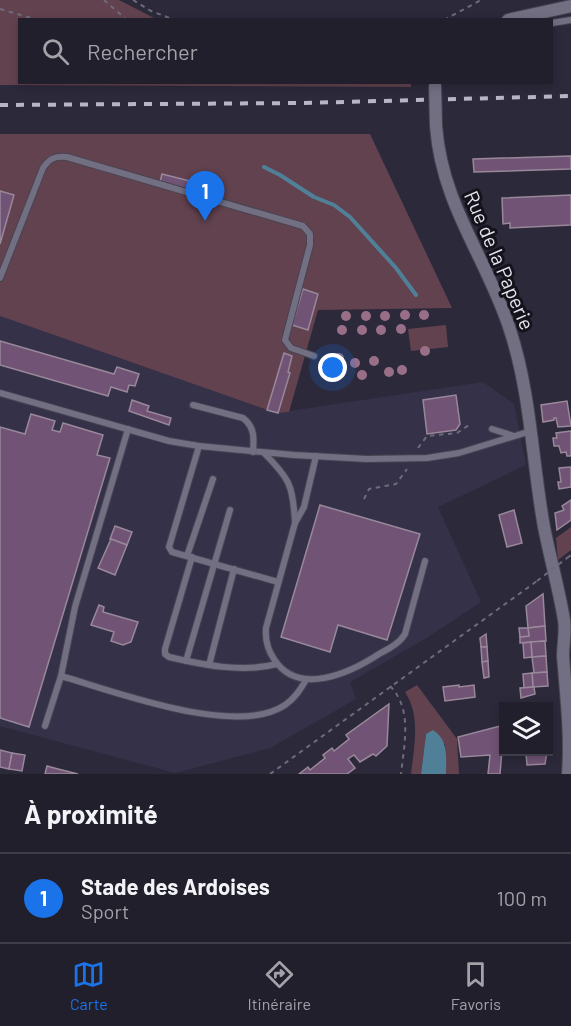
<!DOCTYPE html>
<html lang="fr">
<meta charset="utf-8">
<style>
:root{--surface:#211f2c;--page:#292734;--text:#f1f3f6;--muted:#a2a2a9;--line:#3e3d48;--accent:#1a73e8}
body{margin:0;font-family:Barlow,sans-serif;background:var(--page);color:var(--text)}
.controls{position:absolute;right:18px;bottom:18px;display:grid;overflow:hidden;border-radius:0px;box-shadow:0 3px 9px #0003}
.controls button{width:54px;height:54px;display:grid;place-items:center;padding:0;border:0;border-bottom:2px solid var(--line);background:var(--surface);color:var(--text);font:30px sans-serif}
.you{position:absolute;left:333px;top:368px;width:21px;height:21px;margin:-15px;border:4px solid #fff;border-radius:50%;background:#1a73e8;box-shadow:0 0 0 9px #1a73e833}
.badge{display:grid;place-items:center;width:39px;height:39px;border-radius:50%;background:var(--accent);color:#fff;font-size:20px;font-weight:700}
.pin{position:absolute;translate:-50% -50px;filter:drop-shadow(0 2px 3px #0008)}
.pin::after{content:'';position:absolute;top:32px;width:21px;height:18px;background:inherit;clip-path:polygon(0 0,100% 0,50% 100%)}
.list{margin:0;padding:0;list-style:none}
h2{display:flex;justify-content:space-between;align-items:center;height:78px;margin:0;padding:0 24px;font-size:26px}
h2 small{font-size:20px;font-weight:400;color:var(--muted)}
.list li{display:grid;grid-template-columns:39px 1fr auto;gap:18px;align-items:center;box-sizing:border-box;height:90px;padding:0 24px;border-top:2px solid var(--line)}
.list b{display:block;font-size:22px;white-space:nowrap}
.list p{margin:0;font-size:20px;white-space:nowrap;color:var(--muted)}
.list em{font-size:20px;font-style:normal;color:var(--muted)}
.icon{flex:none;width:33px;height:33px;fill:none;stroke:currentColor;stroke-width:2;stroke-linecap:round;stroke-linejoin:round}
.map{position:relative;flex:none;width:571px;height:774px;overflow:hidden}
.search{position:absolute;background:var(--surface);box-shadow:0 3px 9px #0003;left:18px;right:18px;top:18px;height:66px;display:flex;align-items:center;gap:15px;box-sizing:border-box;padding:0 21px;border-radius:0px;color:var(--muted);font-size:22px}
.sheet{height:168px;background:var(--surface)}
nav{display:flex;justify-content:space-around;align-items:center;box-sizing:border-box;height:84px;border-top:2px solid var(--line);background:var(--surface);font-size:16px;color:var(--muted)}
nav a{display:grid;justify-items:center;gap:3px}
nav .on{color:var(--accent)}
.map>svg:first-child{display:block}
</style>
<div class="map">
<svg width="571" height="774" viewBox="0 0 571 774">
<rect width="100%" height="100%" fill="#2c293b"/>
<polygon fill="#353149" points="0,316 276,413 483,382 514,404 526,465 438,507 481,602 425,639 350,682 356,699 270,748 175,773 0,726"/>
<g fill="#62424f">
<polygon points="0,0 119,0 156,19 20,20 20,82 411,82 411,87 0,85"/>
<polygon points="0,134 370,134 452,308 318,310 289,412 276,413 0,316"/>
<polygon points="446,325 448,347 411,351 408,329"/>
<polygon points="571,527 571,550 558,560 556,538"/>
<path d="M417,685l40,54 2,35h-13l-1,-30 -19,-10 -5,40h-10c3,-27 10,-58 -6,-82z"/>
</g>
<path fill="#508097" d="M433,730c16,10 13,28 13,44h-25l5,-40z"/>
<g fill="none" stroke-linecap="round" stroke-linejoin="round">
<polyline stroke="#508097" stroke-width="4" points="264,167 280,175 314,197 334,205 350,217 396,268 416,295"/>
</g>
<g fill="#715475" stroke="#98889a" stroke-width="1.5">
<polygon points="571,156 571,169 474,172 473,159"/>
<polygon points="162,174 194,182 192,191 160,182"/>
<polygon points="0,191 14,195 0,244"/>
<polygon points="571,195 571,225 510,228 510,223 503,224 502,198"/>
<polygon points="303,289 318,294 308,330 292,325"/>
<polygon points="0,341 114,374 117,367 139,374 135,386 129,385 127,392 111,387 108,396 0,365"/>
<polygon points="284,353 292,356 288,372 290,373 278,413 267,410"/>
<polygon points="456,395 460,424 456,430 427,434 423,400"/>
<polygon points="132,400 149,406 147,411 171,418 169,425 129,411"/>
<polygon points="567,401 571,426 558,427 556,418 554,418 554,420 543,422 541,405"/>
<polygon points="31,414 55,421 52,430 60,432 63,423 103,435 97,455 110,458 29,727 0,718 0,427 25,434"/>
<polygon points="571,431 571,456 567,456 566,452 561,453 559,446 554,446 553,438 557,438 556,433"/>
<polygon points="571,467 571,487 559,489 558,482 561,482 559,468"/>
<polygon points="571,500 571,520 557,530 555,513 564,510 562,506"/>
<polygon points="320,505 420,534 387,640 338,625 330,652 281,637"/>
<polygon points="514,510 522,543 507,547 499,515"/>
<polygon points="115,526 132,532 127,545 110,539"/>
<polygon points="111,539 127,545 115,575 98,568"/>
<polygon points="543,594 545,626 528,628 526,606"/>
<polygon points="99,605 104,607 103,612 138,622 131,642 123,645 111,641 114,632 91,625"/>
<polygon points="545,626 546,641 520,643 520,637 529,636 528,628"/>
<polygon points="519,628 528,628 529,636 520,637"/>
<polygon points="486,634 487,647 481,647 480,638"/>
<polygon points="545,641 546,656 532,657 531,642"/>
<polygon points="531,642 532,657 524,658 523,643"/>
<polygon points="481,647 487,647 488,661 482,662"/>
<polygon points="546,656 547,672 534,673 532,657"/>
<polygon points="488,661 489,677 484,678 482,662"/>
<polygon points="547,672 548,686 533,687 532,673"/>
<polygon points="532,673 533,687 524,688 523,674"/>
<polygon points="459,685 459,687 474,685 475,697 445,701 443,687"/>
<polygon points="534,687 535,694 521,698 520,688"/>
<polygon points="389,704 387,746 376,756 373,754 360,762 354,755 348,759 355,768 347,774 299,774 308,767 310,770 325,758 323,755 332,748 334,751 349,739 346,735"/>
<polygon points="504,725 500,774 488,774 490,755 461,757 458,737"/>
<polygon points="0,750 12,753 9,769 0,767"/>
<polygon points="529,752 547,752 545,764 527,765 526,754 529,754"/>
<polygon points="12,753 25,755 22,771 9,769"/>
<polygon points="47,766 58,769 78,774 45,774"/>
</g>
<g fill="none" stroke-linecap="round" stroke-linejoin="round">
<g stroke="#474452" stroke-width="8">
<g id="service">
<polyline points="552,23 571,20"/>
<path d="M0,278l43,-110c7,-10 12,-12 24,-11l236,69 7,8v11l-25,95 6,8 23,8"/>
<polyline points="0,393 169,441 199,446 294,455 367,459 427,458 459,453 531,431"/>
<path d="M193,405l50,13c12,9 11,21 10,34"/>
<polyline points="492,429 514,436"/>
<polyline points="199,446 169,547 172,552 278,582"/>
<path d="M264,453c26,26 29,33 31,69"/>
<path d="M316,456l-12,51 -9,16 -29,105c-1,12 1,21 8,31 24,38 76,14 105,-5 9,-5 20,-10 26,-20l20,-73"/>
<polyline points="187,556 213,479"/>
<path d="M192,557l-27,92v5l4,3c34,8 74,16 108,7"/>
<polyline points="186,661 230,510"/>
<polyline points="209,665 234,569"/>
<path d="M61,676c53,15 175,62 224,29 10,-7 15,-15 21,-25"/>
<polyline points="45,726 61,676 75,607 128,429"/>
</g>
</g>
<g stroke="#474452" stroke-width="14">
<g id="minor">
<polyline points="508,20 571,6"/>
<path d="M436,126c6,80 51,132 74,204 21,64 22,131 34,197 6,31 15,62 20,93 2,12 -1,24 -1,36 3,39 8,79 5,118"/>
</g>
</g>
<g stroke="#6e6b7b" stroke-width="2" stroke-dasharray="4.5 4.5" stroke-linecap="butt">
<polyline points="104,0 127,20"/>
<polyline points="133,0 151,11 175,20"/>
<polyline points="0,9 38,20"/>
<polyline points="444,20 481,0"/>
<polyline points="418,448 427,436 457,433 472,423"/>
<polyline points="364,499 369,489 396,484 407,469"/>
<polyline points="567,558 571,555"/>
<path d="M390,686c23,23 14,59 11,88"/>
<polyline points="270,774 537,581"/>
</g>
<use href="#service" stroke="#726f83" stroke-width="6"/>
<use href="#minor" stroke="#726f83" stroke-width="12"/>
<polyline stroke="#b8b6c3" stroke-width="4" stroke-dasharray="8 8" stroke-linecap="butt" points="0,105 304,103 571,96"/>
<g stroke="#474452" stroke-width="14" stroke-linecap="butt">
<polyline id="minor-bridge" points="435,85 436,126"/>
</g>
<polyline stroke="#6e6b7b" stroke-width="2" stroke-dasharray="4.5 4.5" stroke-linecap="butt" points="537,581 567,558"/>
<use href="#minor-bridge" stroke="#726f83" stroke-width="12"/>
</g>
<g fill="#996f88">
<circle cx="405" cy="315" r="5"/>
<circle cx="424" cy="315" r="5"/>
<circle cx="346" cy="316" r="5"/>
<circle cx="366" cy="316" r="5"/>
<circle cx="385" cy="316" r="5"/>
<circle cx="401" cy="329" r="5"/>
<circle cx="342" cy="330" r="5"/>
<circle cx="362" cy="330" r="5"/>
<circle cx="381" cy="330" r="5"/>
<circle cx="425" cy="351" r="5"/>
<circle cx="339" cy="358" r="5"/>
<circle cx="374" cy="361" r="5"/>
<circle cx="355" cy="363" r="5"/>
<circle cx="402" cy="370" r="5"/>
<circle cx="389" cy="372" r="5"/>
<circle cx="362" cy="375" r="5"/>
</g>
<g text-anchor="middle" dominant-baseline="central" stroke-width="6" stroke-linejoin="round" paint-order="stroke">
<g font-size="20" fill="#e5e4ef" stroke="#14131b">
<text transform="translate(500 260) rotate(67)">Rue de la Paperie</text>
</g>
</g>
</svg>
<div class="controls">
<button><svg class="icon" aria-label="layers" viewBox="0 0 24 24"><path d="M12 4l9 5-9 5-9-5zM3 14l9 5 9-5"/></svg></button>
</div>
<div class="you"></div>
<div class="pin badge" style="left:205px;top:221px">1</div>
<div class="search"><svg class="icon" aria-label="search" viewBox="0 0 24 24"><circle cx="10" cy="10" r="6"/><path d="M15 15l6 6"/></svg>Rechercher</div>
</div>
<section class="sheet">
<h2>À proximité<small></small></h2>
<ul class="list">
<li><span class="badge">1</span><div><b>Stade des Ardoises</b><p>Sport</p></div><em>100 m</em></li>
</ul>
</section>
<nav>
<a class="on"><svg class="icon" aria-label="map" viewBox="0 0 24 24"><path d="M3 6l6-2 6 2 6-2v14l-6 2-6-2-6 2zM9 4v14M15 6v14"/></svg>Carte</a>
<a><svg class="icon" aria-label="directions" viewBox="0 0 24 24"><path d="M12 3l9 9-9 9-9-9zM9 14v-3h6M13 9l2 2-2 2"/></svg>Itinéraire</a>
<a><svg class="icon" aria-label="saved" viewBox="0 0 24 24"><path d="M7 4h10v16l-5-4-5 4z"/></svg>Favoris</a>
</nav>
